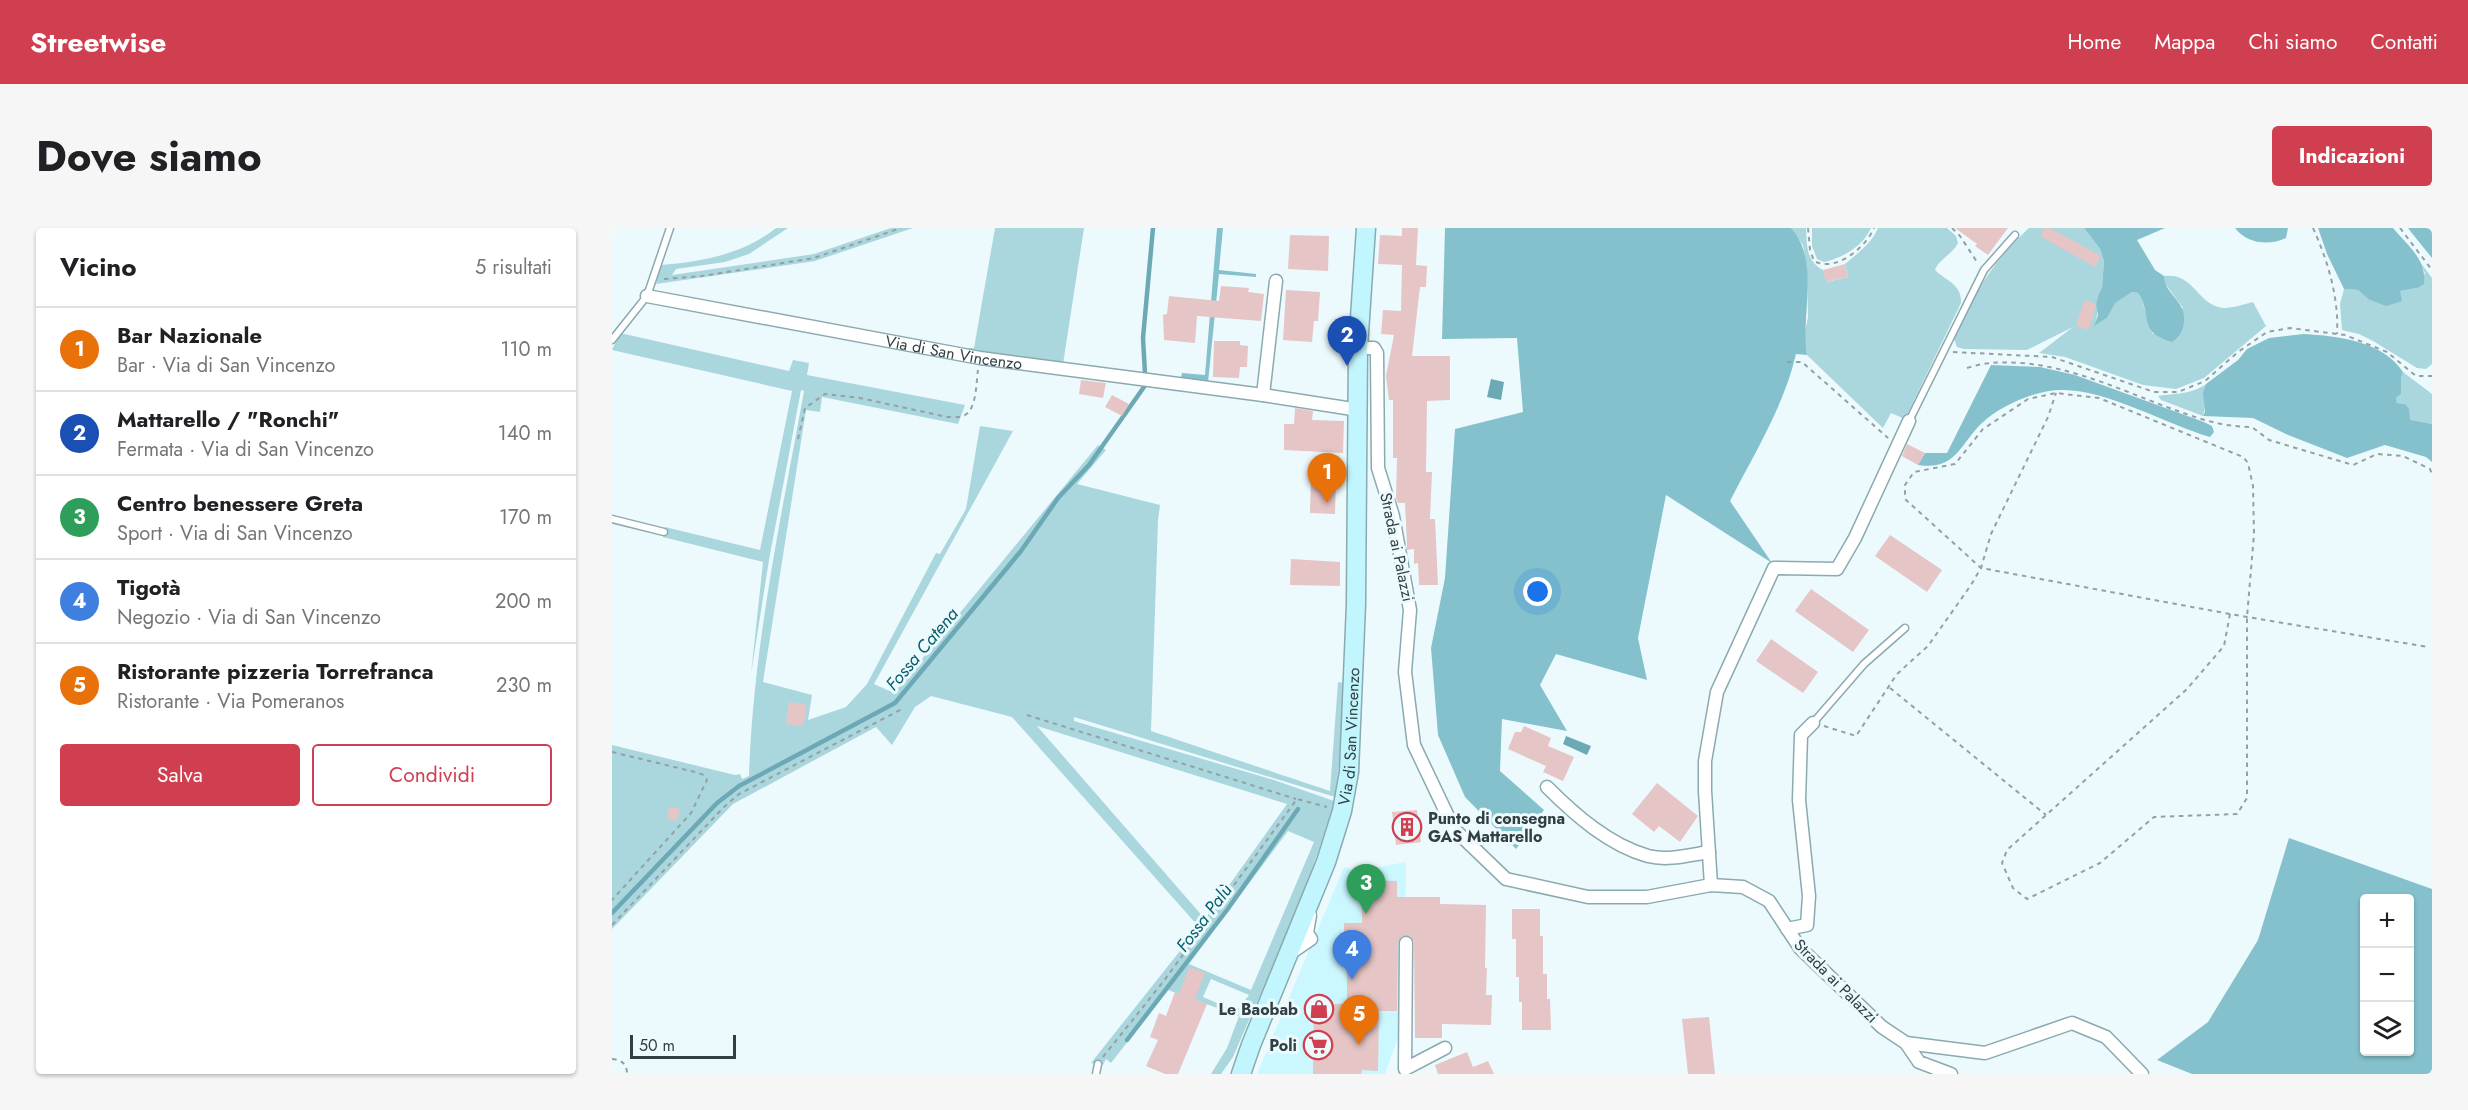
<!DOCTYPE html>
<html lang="it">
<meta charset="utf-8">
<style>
:root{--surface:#fff;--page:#f6f6f6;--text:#202124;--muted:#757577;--line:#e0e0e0;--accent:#cf3f50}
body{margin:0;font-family:Jost,sans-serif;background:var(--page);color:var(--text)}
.controls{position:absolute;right:18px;bottom:18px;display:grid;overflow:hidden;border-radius:6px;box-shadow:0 2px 4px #0004}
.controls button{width:54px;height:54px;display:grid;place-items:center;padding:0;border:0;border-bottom:2px solid var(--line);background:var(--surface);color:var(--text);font:30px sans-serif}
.scale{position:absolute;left:18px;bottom:15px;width:106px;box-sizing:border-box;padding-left:6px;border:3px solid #323f42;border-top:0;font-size:16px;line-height:21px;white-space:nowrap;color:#323f42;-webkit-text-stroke:4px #edfafd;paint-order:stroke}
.you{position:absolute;left:926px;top:364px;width:21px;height:21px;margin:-15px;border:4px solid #fff;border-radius:50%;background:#1a73e8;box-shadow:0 0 0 9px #1a73e833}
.badge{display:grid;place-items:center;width:39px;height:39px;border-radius:50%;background:var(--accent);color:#fff;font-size:20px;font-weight:700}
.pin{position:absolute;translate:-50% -50px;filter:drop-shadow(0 2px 3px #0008)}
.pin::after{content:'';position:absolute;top:32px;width:21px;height:18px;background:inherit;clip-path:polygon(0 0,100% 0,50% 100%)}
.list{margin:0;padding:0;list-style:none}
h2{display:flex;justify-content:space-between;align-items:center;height:78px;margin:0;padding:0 24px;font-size:26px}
h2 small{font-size:20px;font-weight:400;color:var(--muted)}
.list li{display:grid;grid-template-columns:39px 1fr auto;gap:18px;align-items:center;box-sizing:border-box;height:84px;padding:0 24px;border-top:2px solid var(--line)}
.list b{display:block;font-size:22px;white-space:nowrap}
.list p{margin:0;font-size:20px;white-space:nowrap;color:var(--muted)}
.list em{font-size:20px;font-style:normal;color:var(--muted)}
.actions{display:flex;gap:12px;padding:18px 24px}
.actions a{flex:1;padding:14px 0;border:2px solid var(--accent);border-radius:6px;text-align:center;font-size:21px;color:var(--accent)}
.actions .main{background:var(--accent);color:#fff}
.icon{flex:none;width:33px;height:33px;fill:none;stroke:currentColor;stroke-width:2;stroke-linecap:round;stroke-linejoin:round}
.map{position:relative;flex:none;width:1820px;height:846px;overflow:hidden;border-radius:6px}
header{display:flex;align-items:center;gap:36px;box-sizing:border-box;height:84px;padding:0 30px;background:var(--accent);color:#fff}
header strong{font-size:28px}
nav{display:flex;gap:33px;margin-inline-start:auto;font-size:21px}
.intro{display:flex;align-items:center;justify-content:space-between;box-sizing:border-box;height:144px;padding:0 36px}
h1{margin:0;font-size:42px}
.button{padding:15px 27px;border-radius:6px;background:var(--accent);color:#fff;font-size:21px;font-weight:700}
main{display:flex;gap:36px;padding:0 36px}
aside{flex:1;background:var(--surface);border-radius:6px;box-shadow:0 2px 4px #0004}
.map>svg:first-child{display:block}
</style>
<header>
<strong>Streetwise</strong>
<nav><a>Home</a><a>Mappa</a><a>Chi siamo</a><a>Contatti</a></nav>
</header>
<div class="intro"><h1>Dove siamo</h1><a class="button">Indicazioni</a></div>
<main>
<aside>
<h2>Vicino<small>5 risultati</small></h2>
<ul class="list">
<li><span class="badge" style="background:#e8710a">1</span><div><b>Bar Nazionale</b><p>Bar · Via di San Vincenzo</p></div><em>110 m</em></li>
<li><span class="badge" style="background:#1a4fb4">2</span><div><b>Mattarello / &quot;Ronchi&quot;</b><p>Fermata · Via di San Vincenzo</p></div><em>140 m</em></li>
<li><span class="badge" style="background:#2e9e5b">3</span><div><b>Centro benessere Greta</b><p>Sport · Via di San Vincenzo</p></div><em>170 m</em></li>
<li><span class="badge" style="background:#3f7fe0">4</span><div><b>Tigotà</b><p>Negozio · Via di San Vincenzo</p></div><em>200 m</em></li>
<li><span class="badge" style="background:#e8710a">5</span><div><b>Ristorante pizzeria Torrefranca</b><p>Ristorante · Via Pomeranos</p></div><em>230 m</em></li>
</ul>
<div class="actions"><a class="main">Salva</a><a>Condividi</a></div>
</aside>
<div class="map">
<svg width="1820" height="846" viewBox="0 0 1820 846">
<rect width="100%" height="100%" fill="#edfafd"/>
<polygon fill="#cbf7ff" points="794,634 793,706 789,712 786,810 773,846 645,846 732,639 746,643"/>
<g fill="#aad6de" fill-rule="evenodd">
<path d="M164,0h12l-39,26 -24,8 -49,7 -4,6 142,-21 77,-26h22l-98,33 -159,23 5,-19c40,-3 83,-11 115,-37z"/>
<polygon points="383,0 472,0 451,136 332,120 362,120"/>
<path d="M1179,0h15c1,18 0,33 17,42l4,12 21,-5 -3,-13c12,-10 27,-21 33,-36h69l9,8 2,7c-5,11 -19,16 -23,27 11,11 27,14 26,33l-56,116 -14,-6 -8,15 -76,-73 -3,-18 4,-20 -1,-49 -4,-23z"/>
<path d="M1200,0h59c-8,18 -28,30 -47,34l-7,-3 -5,-13z"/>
<path d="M1417,0h55l16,21 4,12 -2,27 -6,16 2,6 -3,15 12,-7 7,-15 18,-11 6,1c8,12 8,28 15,41l30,-26 -19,-26v-6c31,-4 32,29 60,32 9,0 21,-4 29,-6l13,24 -62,52 -28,11 -33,-4 -78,-28 -26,-4 34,-26 -46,23 -63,-1 -7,-2 -3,-8c16,-42 41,-80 75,-111z"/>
<polygon points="1808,34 1820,50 1820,136 1814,141 1805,140 1761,113 1747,106 1730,102 1728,76 1732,61 1746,62 1756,71 1789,73 1787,63 1805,60 1813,45"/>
<path d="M8,105l169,38 4,-11 16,3 -2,12 158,30 -7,19 -136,-27 -2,15 -14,-2 -43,272 49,13 -4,25 38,-13 21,-23 69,-131 4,1 26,-45 14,-83 33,5 -139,253 20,9 204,-248 8,5 -29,34 83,21 -2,15 -7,211 179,60 8,-109 5,1 -2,67 -6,47 -261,-80v4l200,59 60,21c-24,87 -65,172 -101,256l-12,17h-10l16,-26 12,-32 -71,-26 -57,73 -5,-4 -3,6 -12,-2 108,-136 -187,-210 -81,-21 -16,11 -23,38 -16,-18 -143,77 -121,125v-184l123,30 5,-1 2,5 7,-3c4,-129 32,-258 55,-385l-3,-1 -32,170 -18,114 12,-112 -100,-25 2,-10 95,23 32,-159 -180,-41zM425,498l250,78 -82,115zM676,603l26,11 -63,148 -62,-26zM599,751l38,16 -10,13 -15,-2 -21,-9z"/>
<polygon points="1791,144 1820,166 1820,196 1797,193 1793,176 1785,175 1784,170 1789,166 1789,150"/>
<path d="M1594,156c-4,12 1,22 -3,32l-42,-16 -3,-4c18,-3 32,-1 48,-12z"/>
</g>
<g fill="#84c1cc" fill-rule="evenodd">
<polygon points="605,0 611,0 607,42 644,46 644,49 607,46 596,154 569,150 570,145 593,147"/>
<path d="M833,0h346c30,33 9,88 16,127l-11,-1c-12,52 -42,100 -66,147l42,62 -106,-68 -28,143 9,42 -91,-26 -16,31 27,46 -65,-12 -2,52 44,39 -28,39 -51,-52 -27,-62 -7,-87 14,-70 10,-149 68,-17 -6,-74 -75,1z"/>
<path d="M1472,0h81l-28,12 18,30 9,6c0,19 26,26 19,51 -2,7 -5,11 -11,15 -36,-11 -18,-25 -34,-49l-6,-1 -17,11 -8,15 -13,8 4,-11 -2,-11 3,-10 3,-6 2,-27 -4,-12z"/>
<path d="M1623,0h53l-2,10c-17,8 -39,6 -51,-10z"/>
<path d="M1706,0h75c14,17 34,31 31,56l-7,4 -17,3 2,10 -16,5 -18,-7 -10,-9 -14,-1 -17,-35z"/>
<polygon points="1796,0 1820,0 1820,30 1799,4"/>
<path d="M1692,106c34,2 79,7 99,38l-2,6v16l-5,4 1,5 8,1 4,5 1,11 22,4v38l-6,-5 -41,-12 -38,13 -59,-23 -35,-17 -50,-2 2,-4 -2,-19 3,-9 32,-24 9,-11 22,-11z"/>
<path d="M1379,137l49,2 35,8 129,47 8,4 2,6 -4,5c-44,-13 -105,-48 -148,-47 -26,0 -61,15 -80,33 -22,21 -26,48 -64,42l7,-12h22z"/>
<path d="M1677,610l143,51v185h-240l-35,-14 51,-38 50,-82zM1752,670h46v154h-46z"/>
</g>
<g fill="#6da9b5">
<polygon points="879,151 892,154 889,172 875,169"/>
<polygon points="954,508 979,518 975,527 951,516"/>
</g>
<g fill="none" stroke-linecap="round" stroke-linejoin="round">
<g stroke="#6da9b5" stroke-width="4.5">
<polyline points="533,146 531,110 541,0"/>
<polyline points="0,685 105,575 127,558 283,475 409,323 446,270 477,237 532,159"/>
<polyline points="515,812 615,682 686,581"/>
</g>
</g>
<g fill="#e5c5c5">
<polygon points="790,0 806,0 804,37 815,38 814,59 808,59 800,128 838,128 838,172 815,173 814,244 820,244 818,291 823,291 826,357 807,357 806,335 802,336 802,321 795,322 795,317 793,275 786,275 784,270 785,230 781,230 781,172 777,172 774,148 782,107 769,106 771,82 789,83 790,37 766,36 768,7 790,8"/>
<polygon points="1343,0 1396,0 1376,27 1363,18 1365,16"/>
<polygon points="1433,0 1438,0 1489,28 1483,39 1428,8"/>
<polygon points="678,7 717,8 716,43 676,41"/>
<polygon points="1233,36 1236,49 1214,54 1211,42"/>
<polygon points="609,58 637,60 636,64 652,66 649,93 585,88 583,115 552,112 551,87 555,86 557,68 607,73"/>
<polygon points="674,62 708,64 706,93 702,93 700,114 671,112"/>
<polygon points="1472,72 1484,76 1477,102 1464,98"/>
<polygon points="602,113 628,113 628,117 636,118 635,139 628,139 627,150 601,149"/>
<polygon points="469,152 494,155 491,170 467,166"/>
<polygon points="500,167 517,176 510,188 493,179"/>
<polygon points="683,180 701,183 700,192 732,193 731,225 672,222 672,196 682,196"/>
<polygon points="1295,216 1313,225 1306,237 1290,228"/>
<polygon points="699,249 724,250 723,286 698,285"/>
<polygon points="1278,307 1330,342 1315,364 1263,328"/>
<polygon points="679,331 728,334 728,358 678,357"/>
<polygon points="1199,361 1257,402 1241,424 1183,383"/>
<polygon points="1159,411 1206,444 1191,465 1144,433"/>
<polygon points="177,474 195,477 191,498 174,496"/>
<polygon points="912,498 939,510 936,518 962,529 951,553 931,544 934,538 896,521 903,504 909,504"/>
<polygon points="1045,555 1086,588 1068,614 1047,598 1042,604 1020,586"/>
<polygon points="57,579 68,581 65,593 55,591"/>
<polygon points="805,582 809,614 784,617 780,584"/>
<polygon points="750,652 785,653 785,669 828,669 828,676 874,677 873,740 875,740 874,767 880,767 879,797 830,796 830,810 803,810 802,714 798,708 790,708 786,715 785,783 767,783 766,843 750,842 749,846 701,846 702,776 735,776 735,727 725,727 726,711 732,711 732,695 750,695"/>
<polygon points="900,681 928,681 928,708 931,708 931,746 935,746 935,771 938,771 939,802 910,802 910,774 907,774 907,749 904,749 904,711 900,711"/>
<polygon points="577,739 593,745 583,771 595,776 566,846 553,846 534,838 546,812 538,809 547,785 554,788 563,764 567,766"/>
<polygon points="1097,789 1103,846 1076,846 1070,791"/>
<polygon points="855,824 861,839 876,833 882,846 826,846 823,837"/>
</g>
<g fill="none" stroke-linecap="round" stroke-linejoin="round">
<g stroke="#8aaab0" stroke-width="9">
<g id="service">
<polyline points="0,112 35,68 58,0"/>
<polyline points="1297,193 1372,42 1403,7"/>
<polyline points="0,291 52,304"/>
<polyline points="1201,495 1252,436 1293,400"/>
<polyline points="484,846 486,836"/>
</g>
</g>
<g stroke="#8aaab0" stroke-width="15">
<g id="minor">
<path id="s1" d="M35,68l333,62 283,37 96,15"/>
<polyline points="746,120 762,120 765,125 766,240 781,288 798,382 793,444 802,517 842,601 894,651 976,669 1035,669 1099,657 1131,659 1157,673 1188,720 1270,799 1294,815 1307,834 1339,846"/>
<polyline points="651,167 664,53"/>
<path d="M935,559c28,28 62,58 101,69 20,5 41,-1 61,-4"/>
<polyline points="1099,657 1093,563 1093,533 1105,464 1162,340 1225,341 1243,310 1297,193"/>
<polyline points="1175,701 1195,697 1197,668 1187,572 1189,507 1201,495"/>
<polyline points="794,715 793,841 833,820"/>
<polyline points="680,724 699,711 695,705 698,687"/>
<polyline points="1294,815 1373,825 1460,795 1494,809 1530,846"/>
</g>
</g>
<g stroke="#8aaab0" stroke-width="21">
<g id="secondary">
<path id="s2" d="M629,846l10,-29 75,-183 16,-51 7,-39 7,-168 2,-256 8,-120"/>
</g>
</g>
<g stroke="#94a1a4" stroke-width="2" stroke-dasharray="4.5 4.5" stroke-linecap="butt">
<path d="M1196,0l2,22 4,11c22,12 52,-14 60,-33"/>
<polyline points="1340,0 1348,8 1365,34"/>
<path d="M1701,0c15,33 26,70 24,106"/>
<polyline points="1788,0 1820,42"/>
<polyline points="52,51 90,48 202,30 289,0"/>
<polyline points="1341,124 1440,129 1542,164 1566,164 1593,153 1626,124 1655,104 1678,100 1733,107 1775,124 1804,148 1820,148"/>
<polyline points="1175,134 1190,134 1276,210"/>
<path d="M1355,140c18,-6 34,-6 54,-5 50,4 96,25 143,43 30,11 56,21 88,21l17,13 84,25 24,-11 26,2 27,13 2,5"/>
<path d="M186,211l7,-31 20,-14 35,4 87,19c5,0 11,1 16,-1 14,-5 13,-33 15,-46"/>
<polyline points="1618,386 1612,418 1575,461 1395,622 1390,635 1401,660 1415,671 1488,635 1542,589 1625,586 1635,570 1635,389 1642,306 1641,258 1636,235 1631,229 1487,170 1444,165 1416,171 1371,201 1343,236 1302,244 1293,257 1293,271 1369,340 1618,386 1635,389 1816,419"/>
<polyline points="1278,460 1434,587"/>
<polyline points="415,487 684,571"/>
<polyline points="1212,498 1244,508 1285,446 1316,418 1359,357 1369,340 1379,306 1436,189 1444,165"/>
<polyline points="0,524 83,544 92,547 95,552 79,585 0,672"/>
<polyline points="0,697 112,579 127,566 290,481"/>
<polyline points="491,829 551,754 685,571 715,579"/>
<path d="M0,831c10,1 15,5 15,15"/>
</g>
<use href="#service" stroke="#fff" stroke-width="6"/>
<use href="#minor" stroke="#fff" stroke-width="12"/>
<use href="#secondary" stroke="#c2f6fe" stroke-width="18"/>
</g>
<defs>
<g id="building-ring" transform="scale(1.5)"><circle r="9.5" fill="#edfafd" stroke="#cf3f50" stroke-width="1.5"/><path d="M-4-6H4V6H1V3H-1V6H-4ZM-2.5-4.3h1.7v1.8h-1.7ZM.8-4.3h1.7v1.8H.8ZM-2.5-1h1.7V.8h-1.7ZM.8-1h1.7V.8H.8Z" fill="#cf3f50"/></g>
<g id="shop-ring" transform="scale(1.5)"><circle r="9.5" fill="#edfafd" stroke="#cf3f50" stroke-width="1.5"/><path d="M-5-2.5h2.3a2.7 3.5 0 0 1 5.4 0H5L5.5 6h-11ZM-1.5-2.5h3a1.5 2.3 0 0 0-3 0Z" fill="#cf3f50"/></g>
<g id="supermarket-ring" transform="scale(1.5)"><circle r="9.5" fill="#edfafd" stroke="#cf3f50" stroke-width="1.5"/><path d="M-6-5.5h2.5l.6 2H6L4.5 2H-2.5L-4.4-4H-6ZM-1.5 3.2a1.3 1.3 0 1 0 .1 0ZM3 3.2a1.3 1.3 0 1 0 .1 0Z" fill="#cf3f50"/></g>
</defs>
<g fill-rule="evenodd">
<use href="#building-ring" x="795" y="599"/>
<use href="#shop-ring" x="707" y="781"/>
<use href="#supermarket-ring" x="706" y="817"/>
</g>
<g text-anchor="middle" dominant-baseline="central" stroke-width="6" stroke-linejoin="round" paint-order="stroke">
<g font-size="16" fill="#323f42" stroke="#edfafd">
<text stroke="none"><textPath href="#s1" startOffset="312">Via di San Vincenzo</textPath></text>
<text transform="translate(785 319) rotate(78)">Strada ai Palazzi</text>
<text stroke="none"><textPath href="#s2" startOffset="357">Via di San Vincenzo</textPath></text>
<text transform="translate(1224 753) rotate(45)">Strada ai Palazzi</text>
</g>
<g font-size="16" font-weight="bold" fill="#323f42" stroke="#edfafd" text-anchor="end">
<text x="816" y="590" text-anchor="start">Punto di consegna<tspan x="816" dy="18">GAS Mattarello</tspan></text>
<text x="686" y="781">Le Baobab</text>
<text x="685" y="817">Poli</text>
</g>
<g font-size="18" font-style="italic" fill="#09606d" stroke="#edfafd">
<text transform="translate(310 421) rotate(-50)">Fossa Catena</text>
<text transform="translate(592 690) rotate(-53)">Fossa Palù</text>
</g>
</g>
</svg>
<div class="controls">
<button>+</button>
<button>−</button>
<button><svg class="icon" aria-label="layers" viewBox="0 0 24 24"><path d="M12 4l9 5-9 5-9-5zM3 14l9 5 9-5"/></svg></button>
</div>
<div class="scale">50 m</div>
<div class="you"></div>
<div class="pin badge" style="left:715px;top:275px;background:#e8710a">1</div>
<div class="pin badge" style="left:735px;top:138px;background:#1a4fb4">2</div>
<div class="pin badge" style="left:754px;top:686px;background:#2e9e5b">3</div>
<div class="pin badge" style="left:740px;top:752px;background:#3f7fe0">4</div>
<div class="pin badge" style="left:747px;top:817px;background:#e8710a">5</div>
</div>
</main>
